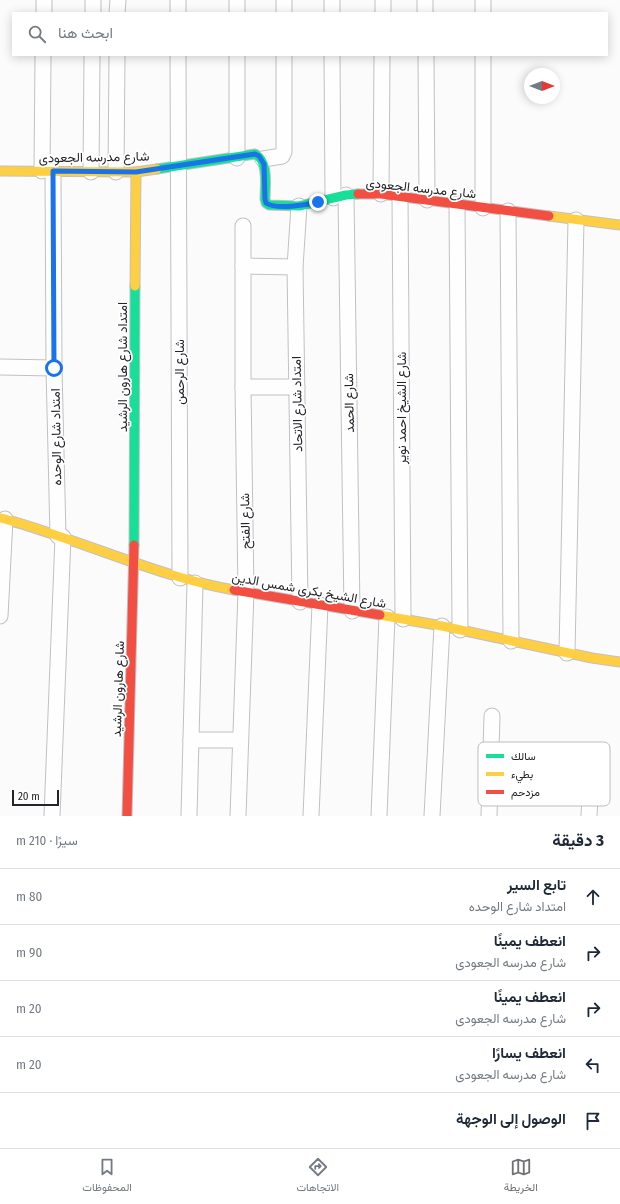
<!DOCTYPE html>
<html lang="ar">
<meta charset="utf-8">
<style>
:root{--surface:#fff;--page:#f6f6f7;--text:#1f2937;--muted:#747a83;--line:#e0e1e3;--accent:#706f74}
body{margin:0;font-family:"Fira Sans Condensed",Vazirmatn,sans-serif;background:var(--page);color:var(--text);direction:rtl}
.compass{position:absolute;left:524px;top:68px;width:36px;height:36px;border-radius:50%;background:var(--surface);box-shadow:0 2px 10px #0003;rotate:90deg}
.scale{position:absolute;left:12px;bottom:10px;width:47px;box-sizing:border-box;padding-left:4px;border:2px solid #25242a;border-top:0;font-size:11px;line-height:14px;white-space:nowrap;color:#25242a;-webkit-text-stroke:3px #fff;paint-order:stroke}
.stop{position:absolute;width:12px;height:12px;margin:-9px;border:3px solid #1a73e8;border-radius:50%;background:#fff}
.stop.end{background:#1a73e8;border-color:#fff;box-shadow:0 1px 4px #0008}
.list{margin:0;padding:0;list-style:none}
h2{display:flex;justify-content:space-between;align-items:center;height:52px;margin:0;padding:0 16px;font-size:17px}
h2 small{font-size:13px;font-weight:400;color:var(--muted)}
.list li{display:grid;grid-template-columns:26px 1fr auto;gap:12px;align-items:center;box-sizing:border-box;height:56px;padding:0 16px;border-top:1px solid var(--line)}
.list b{display:block;font-size:15px;white-space:nowrap}
.list p{margin:0;font-size:13px;white-space:nowrap;color:var(--muted)}
.list em{font-size:13px;font-style:normal;color:var(--muted)}
.icon{flex:none;width:22px;height:22px;fill:none;stroke:currentColor;stroke-width:2;stroke-linecap:round;stroke-linejoin:round}
.map{position:relative;flex:none;width:620px;height:816px;overflow:hidden;direction:ltr}
.search{position:absolute;background:var(--surface);box-shadow:0 2px 10px #0003;left:12px;right:12px;top:12px;height:44px;display:flex;align-items:center;gap:10px;box-sizing:border-box;padding:0 14px;border-radius:0px;color:var(--muted);font-size:15px}
.sheet{height:332px;background:var(--surface)}
nav{display:flex;justify-content:space-around;align-items:center;box-sizing:border-box;height:56px;border-top:1px solid var(--line);background:var(--surface);font-size:11px;color:var(--muted)}
nav a{display:grid;justify-items:center;gap:2px}
nav .on{color:var(--accent)}
.map>svg:first-child{display:block}
</style>
<div class="map">
<svg width="620" height="816" viewBox="0 0 620 816">
<rect width="100%" height="100%" fill="#fbfbfc"/>
<g fill="none" stroke-linecap="round" stroke-linejoin="round">
<g stroke="#c1c1c4" stroke-width="17">
<g id="street">
<polyline points="178,0 178,13"/>
<polyline points="332,0 332,13"/>
<polyline points="425,0 425,13"/>
<polyline points="483,0 483,13"/>
<polyline points="44,13 44,0"/>
<polyline points="93,13 93,0"/>
<polyline points="117,13 118,0"/>
<polyline points="237,13 237,0"/>
<polyline points="284,13 284,0"/>
<polyline points="383,13 383,0"/>
<polyline points="178,55 180,578"/>
<polyline points="332,55 333,198"/>
<polyline points="426,55 427,200"/>
<polyline points="483,55 483,208"/>
<polyline points="237,158 237,55"/>
<polyline points="263,159 282,156 284,152 284,55"/>
<polyline points="42,171 43,55"/>
<polyline points="53,171 54,368 58,536"/>
<polyline points="91,172 92,55"/>
<polyline points="116,172 117,55"/>
<polyline points="381,194 382,55"/>
<polyline points="346,195 352,611"/>
<polyline points="400,197 403,619"/>
<polyline points="457,204 460,630"/>
<polyline points="299,206 295,267 300,602"/>
<polyline points="508,211 511,641"/>
<polyline points="243,266 295,267"/>
<polyline points="0,367 54,368"/>
<polyline points="243,387 297,387"/>
<polyline points="0,616 5,519"/>
<polyline points="567,653 576,220"/>
<polyline points="191,740 240,740"/>
<polyline points="52,816 63,537"/>
<polyline points="189,816 195,583"/>
<polyline points="238,816 246,592 243,387 243,226"/>
<polyline points="311,816 320,605"/>
<polyline points="379,816 387,617"/>
<polyline points="432,816 442,626"/>
<polyline points="489,816 492,716"/>
<polyline points="589,816 591,778"/>
</g>
</g>
<g stroke="#c1c1c4" stroke-width="11">
<g id="fast">
<path d="M157,169l98,-15c14,7 10,32 10,45l1,4 3,2 30,1 47,-11 12,-1"/>
<polyline points="134,545 135,286"/>
</g>
</g>
<g stroke="#c1c1c4" stroke-width="11">
<g id="slow">
<polyline points="0,171 136,172 157,169"/>
<polyline points="549,216 620,225"/>
<polyline points="135,286 136,172"/>
<path d="M0,518c22,5 43,13 64,20 56,19 112,42 170,52"/>
<polyline points="380,615 442,626 592,658 620,662"/>
</g>
</g>
<g stroke="#c1c1c4" stroke-width="11">
<g id="jam">
<polyline points="358,194 381,194 549,216"/>
<polyline points="234,590 380,615"/>
<polyline points="127,816 134,545"/>
</g>
</g>
<use href="#street" stroke="#fefeff" stroke-width="15"/>
<use href="#fast" stroke="#16e098" stroke-width="9"/>
<use href="#slow" stroke="#ffcf43" stroke-width="9"/>
<use href="#jam" stroke="#f24e42" stroke-width="9"/>
</g>
<g fill="none" stroke-linecap="round" stroke-linejoin="round">
<path stroke="#1a73e8" stroke-width="5" d="M54,368l-1,-197 83,1 119,-18 4,2 5,8 1,35 1,4c11,7 40,2 52,-1"/>
</g>
<g text-anchor="middle" dominant-baseline="central" stroke-width="3.5" stroke-linejoin="round" paint-order="stroke">
<g font-size="13" fill="#25242a" stroke="#fff">
<text transform="translate(94 157) rotate(-1)">شارع مدرسه الجعودى</text>
<text transform="translate(421 188) rotate(6)">شارع مدرسه الجعودى</text>
<text transform="translate(122 367) rotate(-90)">امتداد شارع هارون الرشيد</text>
<text transform="translate(179 372) rotate(-90)">شارع الرحمن</text>
<text transform="translate(349 403) rotate(-91)">شارع الحمد</text>
<text transform="translate(297 404) rotate(-91)">امتداد شارع الاتحاد</text>
<text transform="translate(401 408) rotate(-90)">شارع الشيخ احمد نوير</text>
<text transform="translate(56 437) rotate(-91)">امتداد شارع الوحده</text>
<text transform="translate(245 521) rotate(-91)">شارع الفتح</text>
<text transform="translate(309 590) rotate(10)">شارع الشيخ بكرى شمس الدين</text>
<text transform="translate(118 689) rotate(-88)">شارع هارون الرشيد</text>
</g>
</g>
<rect x="478" y="742" width="132" height="64" rx="6" fill="#fff" stroke="#bebdbf" stroke-width="1"/>
<rect x="486" y="754" width="18" height="4" fill="#16e098"/>
<rect x="486" y="772" width="18" height="4" fill="#ffcf43"/>
<rect x="486" y="790" width="18" height="4" fill="#f24e42"/>
<g font-size="11" fill="#25242a">
<text x="511" y="760">سالك</text>
<text x="511" y="778">بطيء</text>
<text x="511" y="796">مزدحم</text>
</g>
</svg>
<svg class="compass" viewBox="-18 -18 36 36"><path d="M0-13l5 13h-10z" fill="#e53935"/><path d="M0 13l5-13h-10z" fill="#747a83"/></svg>
<div class="scale">20 m</div>
<div class="stop" style="left:54px;top:368px"></div>
<div class="stop end" style="left:318px;top:202px"></div>
<div class="search"><svg class="icon" aria-label="search" viewBox="0 0 24 24"><circle cx="10" cy="10" r="6"/><path d="M15 15l6 6"/></svg>ابحث هنا</div>
</div>
<section class="sheet">
<h2>3 دقيقة<small>سيرًا · 210 m</small></h2>
<ul class="list">
<li><svg class="icon" aria-label="ahead" viewBox="0 0 24 24"><path d="M12 20V5M6 11l6-6 6 6"/></svg><div><b>تابع السير</b><p>امتداد شارع الوحده</p></div><em>80 m</em></li>
<li><svg class="icon" aria-label="right" viewBox="0 0 24 24"><path d="M7 20v-9h11M14 6l5 5-5 5"/></svg><div><b>انعطف يمينًا</b><p>شارع مدرسه الجعودى</p></div><em>90 m</em></li>
<li><svg class="icon" aria-label="right" viewBox="0 0 24 24"><path d="M7 20v-9h11M14 6l5 5-5 5"/></svg><div><b>انعطف يمينًا</b><p>شارع مدرسه الجعودى</p></div><em>20 m</em></li>
<li><svg class="icon" aria-label="left" viewBox="0 0 24 24"><path d="M17 20v-9H6M10 6l-5 5 5 5"/></svg><div><b>انعطف يسارًا</b><p>شارع مدرسه الجعودى</p></div><em>20 m</em></li>
<li><svg class="icon" aria-label="arrive" viewBox="0 0 24 24"><path d="M6 21V4h12l-3 4 3 4H6"/></svg><div><b>الوصول إلى الوجهة</b></div></li>
</ul>
</section>
<nav>
<a class="on"><svg class="icon" aria-label="map" viewBox="0 0 24 24"><path d="M3 6l6-2 6 2 6-2v14l-6 2-6-2-6 2zM9 4v14M15 6v14"/></svg>الخريطة</a>
<a><svg class="icon" aria-label="directions" viewBox="0 0 24 24"><path d="M12 3l9 9-9 9-9-9zM9 14v-3h6M13 9l2 2-2 2"/></svg>الاتجاهات</a>
<a><svg class="icon" aria-label="saved" viewBox="0 0 24 24"><path d="M7 4h10v16l-5-4-5 4z"/></svg>المحفوظات</a>
</nav>
